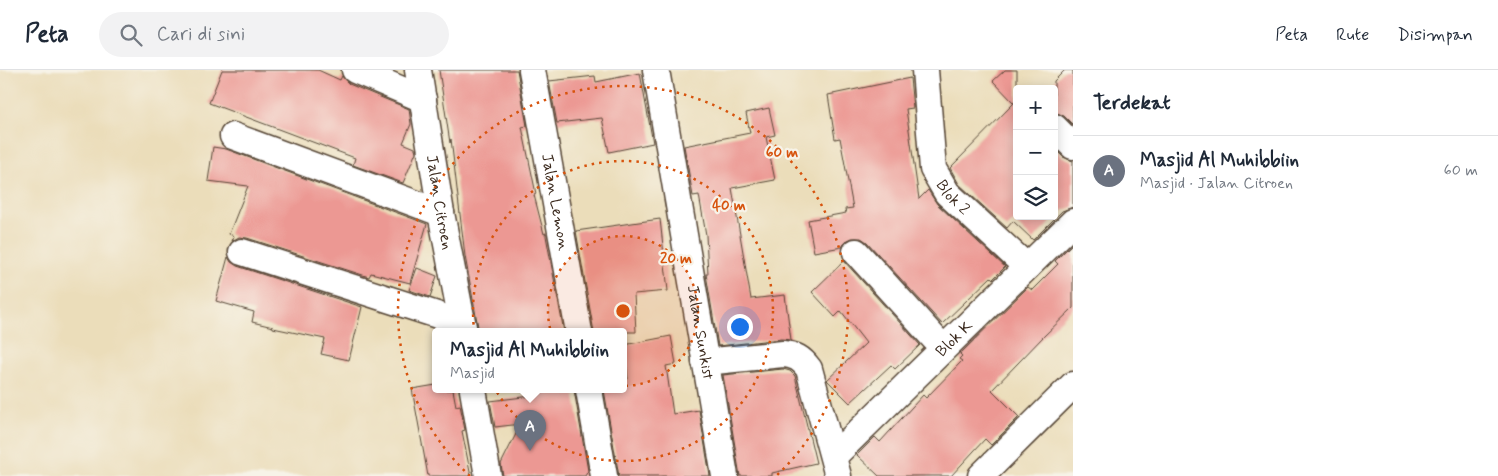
<!DOCTYPE html>
<html lang="id">
<meta charset="utf-8">
<style>
:root{--surface:#fff;--page:#f2f2f3;--text:#1f2937;--muted:#747a83;--line:#e0e1e3;--accent:#d1495b}
body{margin:0;font-family:Mynerve,sans-serif;background:var(--page);color:var(--text)}
.controls{position:absolute;right:15px;top:15px;display:grid;overflow:hidden;border-radius:5px;box-shadow:0 2px 12px #0003}
.controls button{width:45px;height:45px;display:grid;place-items:center;padding:0;border:0;border-bottom:1px solid var(--line);background:var(--surface);color:var(--text);font:25px sans-serif}
.you{position:absolute;left:739px;top:256px;width:18px;height:18px;margin:-12px;border:4px solid #fff;border-radius:50%;background:#1a73e8;box-shadow:0 0 0 8px #1a73e833}
.badge{display:grid;place-items:center;width:32px;height:32px;border-radius:50%;background:var(--accent);color:#fff;font-size:16px;font-weight:700}
.pin{position:absolute;translate:-50% -41px;filter:drop-shadow(0 1px 2px #0008)}
.pin::after{content:'';position:absolute;top:26px;width:18px;height:15px;background:inherit;clip-path:polygon(0 0,100% 0,50% 100%)}
.popup{position:absolute;left:432px;top:258px;width:195px;height:65px;box-sizing:border-box;display:grid;place-content:center;border-radius:5px;background:var(--surface);filter:drop-shadow(0 1px 4px #0005);font-size:16px;white-space:nowrap;color:var(--muted)}
.popup b{font-size:19px;color:var(--text)}
.popup::after{content:'';position:absolute;left:50%;top:100%;margin-left:-10px;border:10px solid transparent;border-top-color:var(--surface)}
.list{margin:0;padding:0;list-style:none}
h2{display:flex;justify-content:space-between;align-items:center;height:65px;margin:0;padding:0 20px;font-size:21px}
h2 small{font-size:16px;font-weight:400;color:var(--muted)}
.list li{display:grid;grid-template-columns:32px 1fr auto;gap:15px;align-items:center;box-sizing:border-box;height:70px;padding:0 20px;border-top:1px solid var(--line)}
.list b{display:block;font-size:19px;white-space:nowrap}
.list p{margin:0;font-size:16px;white-space:nowrap;color:var(--muted)}
.list em{font-size:16px;font-style:normal;color:var(--muted)}
.icon{flex:none;width:28px;height:28px;fill:none;stroke:currentColor;stroke-width:2;stroke-linecap:round;stroke-linejoin:round}
.map{position:relative;flex:none;width:1073px;height:406px;overflow:hidden}
header{display:flex;align-items:center;gap:30px;box-sizing:border-box;height:70px;padding:0 25px;background:var(--surface);border-bottom:1px solid var(--line)}
header strong{font-size:24px}
nav{display:flex;gap:28px;margin-inline-start:auto;font-size:18px}
.search{width:350px;height:45px;background:var(--page);display:flex;align-items:center;gap:12px;box-sizing:border-box;padding:0 18px;border-radius:28px;color:var(--muted);font-size:19px}
main{display:flex}
aside{flex:1;background:var(--surface)}
.map>svg:first-child{display:block}
</style>
<header>
<strong>Peta</strong>
<div class="search"><svg class="icon" aria-label="search" viewBox="0 0 24 24"><circle cx="10" cy="10" r="6"/><path d="M15 15l6 6"/></svg>Cari di sini</div>
<nav><a>Peta</a><a>Rute</a><a>Disimpan</a></nav>
</header>
<main>
<div class="map">
<svg width="1073" height="406" viewBox="0 0 1073 406">
<rect width="100%" height="100%" fill="#f7f3e8"/>
<filter id="ink" filterUnits="userSpaceOnUse"><feTurbulence type="fractalNoise" baseFrequency=".02" numOctaves="2"/><feDisplacementMap in="SourceGraphic" scale="10" xChannelSelector="R" yChannelSelector="G"/><feConvolveMatrix kernelMatrix="1 2 1 2 8 2 1 2 1" color-interpolation-filters="sRGB"/></filter>
<filter id="wash" filterUnits="userSpaceOnUse"><feTurbulence type="fractalNoise" baseFrequency=".0096" numOctaves="4" result="noise"/><feDisplacementMap in="SourceGraphic" scale="20" xChannelSelector="R" yChannelSelector="G"/><feGaussianBlur stdDeviation="1.12" result="paint"/><feColorMatrix in="noise" values="0 0 0 0 0 0 0 0 0 0 0 0 0 0 0 0 0 1.4 0 .05"/><feComposite in="paint" operator="in"/></filter>
<g filter="url(#wash)">
<rect width="100%" height="100%" fill="#ebddba"/>
<g id="blocks">
<g fill="#ec9893">
<polygon points="222,0 318,0 340,10 342,6 349,14 409,39 411,54 403,73 415,78 416,82 403,113 353,95 355,88 209,33"/>
<polygon points="439,0 517,0 527,56 522,57 536,124 534,125 544,164 546,163 546,166 564,262 479,262 465,186 451,69 450,73"/>
<polygon points="1005,0 1017,0 1017,146 1054,146 1054,78 1063,87 1073,91 1073,137 1062,141 1033,170 1013,151 1007,158 959,114 950,98 1014,33 993,11"/>
<polygon points="1065,0 1073,0 1073,55 1064,46 1054,42 1054,11"/>
<polygon points="640,3 653,73 609,82 602,48 557,53 549,11 595,6 596,12"/>
<polygon points="910,8 913,38 906,39 919,129 928,120 937,134 1005,197 993,209 991,207 942,254 867,172 861,168 852,168 846,171 842,177 814,182 808,150 846,143 845,139 853,138 840,68 835,69 828,25"/>
<polygon points="769,38 775,65 766,67 775,110 732,118 751,229 785,225 791,270 781,269 718,276 706,204 708,204 706,165 699,125 693,126 684,76 750,63 746,43"/>
<polygon points="213,77 226,79 427,154 410,213 371,203 369,207 247,168 239,167 232,171 234,166 229,164 248,116 208,111"/>
<polygon points="660,149 668,221 634,224 636,262 594,262 576,161"/>
<polygon points="1073,173 1073,238 1044,266 992,320 1019,347 991,375 985,369 951,406 879,406 857,385 875,367 880,372 923,325 926,328 962,291 959,289 962,286 960,284 1028,217 1032,220 1058,194 1055,191"/>
<polygon points="228,187 231,192 237,196 362,237 349,290 321,284 325,269 273,258 273,257 252,252 254,242 216,231"/>
<polygon points="844,191 920,275 895,299 891,295 850,333 827,310 866,273 841,241 835,247 812,222"/>
<polygon points="417,198 437,206 430,227 409,220"/>
<polygon points="671,266 676,294 666,296 673,344 699,340 710,406 619,406 604,320 624,320 624,309 628,309 624,275"/>
<polygon points="783,299 790,301 795,306 816,393 772,403 772,406 740,406 723,305"/>
<polygon points="436,315 436,320 453,320 456,336 460,335 465,360 462,361 471,406 428,406 412,319"/>
<polygon points="531,320 574,320 588,401 585,406 503,406 501,394 521,354 495,357 490,331 532,326"/>
</g>
</g>
</g>
<g filter="url(#ink)">
<use href="#blocks" fill-opacity="0" stroke="#554535" stroke-width="1"/>
<g fill="none" stroke-linecap="round" stroke-linejoin="round">
<g stroke="#554535" stroke-width="29">
<g id="minor">
<polyline points="355,0 423,29"/>
<path id="s1" d="M418,0l23,143 23,119"/>
<path id="s2" d="M532,0l47,262"/>
<path id="s3" d="M656,0l69,406"/>
<path id="s4" d="M925,0l8,99 14,24 80,74"/>
<polyline points="1054,57 1073,76"/>
<polyline points="233,66 441,143"/>
<polyline points="242,182 462,253"/>
<polyline points="856,182 943,278"/>
<path d="M705,292l78,-8c12,1 18,4 26,15l29,107"/>
<polyline points="473,320 488,406"/>
<polyline points="589,320 604,406"/>
<path id="s5" d="M834,386l239,-234"/>
<polyline points="981,406 1073,315"/>
</g>
</g>
<use href="#minor" stroke="#fff" stroke-width="26"/>
</g>
</g>
<circle cx="623" cy="241" r="75" fill="#d7540e" fill-opacity=".12"/>
<g fill="none" stroke="#d7540e" stroke-width="2.5" stroke-dasharray="2.5 5">
<circle cx="623" cy="241" r="75"/>
<circle cx="623" cy="241" r="150"/>
<path d="M470 406A225 225 0 1 1 776 406"/>
</g>
<g text-anchor="middle" dominant-baseline="central" stroke-width="4.5" stroke-linejoin="round" paint-order="stroke">
<g font-size="16" fill="#3b2a1e" stroke="#f7f3e8">
<text stroke="none"><textPath href="#s4" startOffset="134">Blok 2</textPath></text>
<text stroke="none"><textPath href="#s1" startOffset="134">Jalan Citroen</textPath></text>
<text stroke="none"><textPath href="#s2" startOffset="134">Jalan Lemon</textPath></text>
<text stroke="none"><textPath href="#s3" startOffset="266">Jalan Sunkist</textPath></text>
<text stroke="none"><textPath href="#s5" startOffset="168">Blok K</textPath></text>
</g>
</g>
<circle cx="623" cy="241" r="8" fill="#d7540e" stroke="#f7f3e8" stroke-width="2.5"/>
<g font-size="15" text-anchor="middle" font-weight="bold" fill="#d7540e" stroke="#f7f3e8" stroke-width="4.5" stroke-linejoin="round" paint-order="stroke">
<text x="782" y="87">60 m</text>
<text x="729" y="140">40 m</text>
<text x="676" y="193">20 m</text>
</g>
</svg>
<div class="controls">
<button>+</button>
<button>−</button>
<button><svg class="icon" aria-label="layers" viewBox="0 0 24 24"><path d="M12 4l9 5-9 5-9-5zM3 14l9 5 9-5"/></svg></button>
</div>
<div class="you"></div>
<div class="pin badge" style="left:530px;top:381px;background:#6b7280">A</div>
<div class="popup"><b>Masjid Al Muhibbiin</b>Masjid</div>
</div>
<aside>
<h2>Terdekat<small></small></h2>
<ul class="list">
<li><span class="badge" style="background:#6b7280">A</span><div><b>Masjid Al Muhibbiin</b><p>Masjid · Jalan Citroen</p></div><em>60 m</em></li>
</ul>
</aside>
</main>
